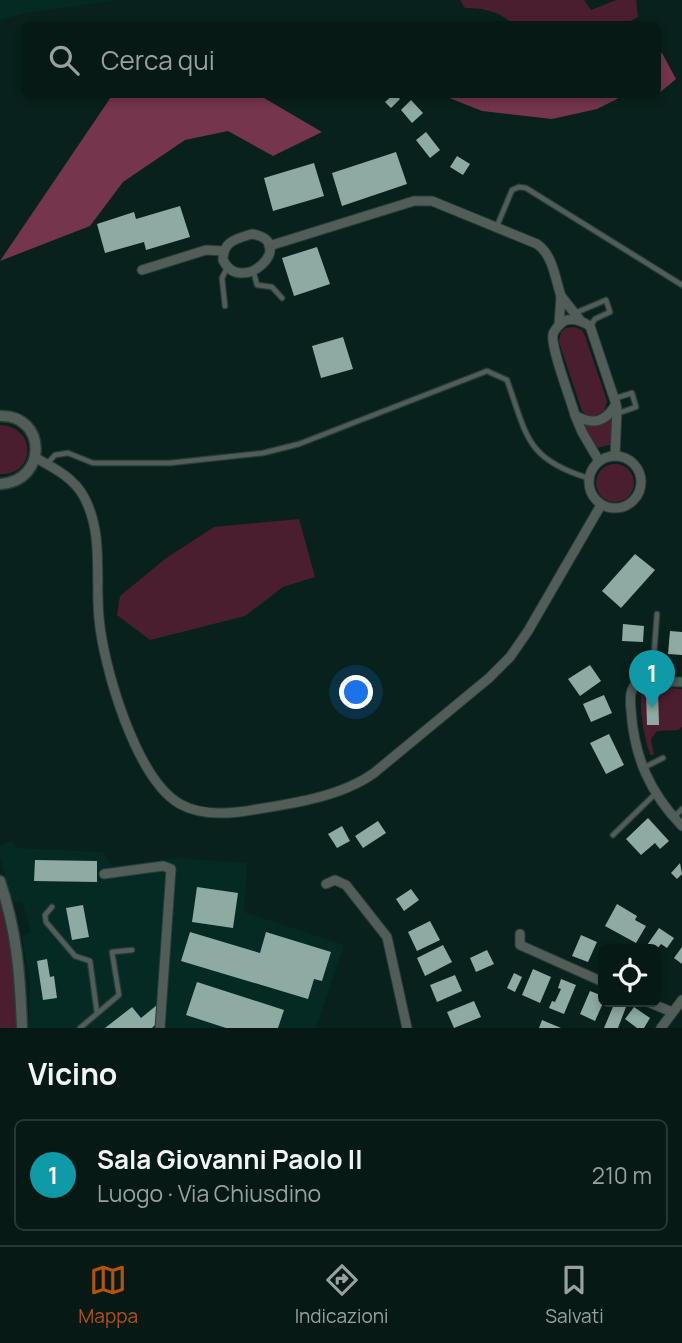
<!DOCTYPE html>
<html lang="it">
<meta charset="utf-8">
<style>
:root{--surface:#061915;--page:#0f221e;--text:#f1f3f6;--muted:#98a0a0;--line:#273834;--accent:#b45309}
body{margin:0;font-family:Manrope,sans-serif;background:var(--page);color:var(--text)}
.controls{position:absolute;right:21px;bottom:21px;display:grid;overflow:hidden;border-radius:10px;box-shadow:0 4px 10px #0003}
.controls button{width:63px;height:63px;display:grid;place-items:center;padding:0;border:0;border-bottom:2px solid var(--line);background:var(--surface);color:var(--text);font:35px sans-serif}
.you{position:absolute;left:357px;top:693px;width:24px;height:24px;margin:-18px;border:5px solid #fff;border-radius:50%;background:#1a73e8;box-shadow:0 0 0 10px #1a73e833}
.badge{display:grid;place-items:center;width:46px;height:46px;border-radius:50%;background:var(--accent);color:#fff;font-size:23px;font-weight:700}
.pin{position:absolute;translate:-50% -58px;filter:drop-shadow(0 2px 4px #0008)}
.pin::after{content:'';position:absolute;top:37px;width:24px;height:21px;background:inherit;clip-path:polygon(0 0,100% 0,50% 100%)}
.list{margin:0;padding:0;list-style:none}
h2{display:flex;justify-content:space-between;align-items:center;height:91px;margin:0;padding:0 28px;font-size:30px}
h2 small{font-size:23px;font-weight:400;color:var(--muted)}
.list li{display:grid;grid-template-columns:46px 1fr auto;gap:21px;align-items:center;box-sizing:border-box;height:112px;margin:0 14px 14px;padding:0 14px;border:2px solid var(--line);border-radius:10px}
.list b{display:block;font-size:26px;white-space:nowrap}
.list p{margin:0;font-size:23px;white-space:nowrap;color:var(--muted)}
.list em{font-size:23px;font-style:normal;color:var(--muted)}
.icon{flex:none;width:38px;height:38px;fill:none;stroke:currentColor;stroke-width:2;stroke-linecap:round;stroke-linejoin:round}
.map{position:relative;flex:none;width:682px;height:1028px;overflow:hidden}
.search{position:absolute;background:var(--surface);box-shadow:0 4px 10px #0003;left:21px;right:21px;top:21px;height:77px;display:flex;align-items:center;gap:18px;box-sizing:border-box;padding:0 24px;border-radius:10px;color:var(--muted);font-size:26px}
.sheet{height:217px;background:var(--surface)}
nav{display:flex;justify-content:space-around;align-items:center;box-sizing:border-box;height:98px;border-top:2px solid var(--line);background:var(--surface);font-size:19px;color:var(--muted)}
nav a{display:grid;justify-items:center;gap:4px}
nav .on{color:var(--accent)}
.map>svg:first-child{display:block}
</style>
<div class="map">
<svg width="682" height="1028" viewBox="0 0 682 1028">
<rect width="100%" height="100%" fill="#08211c"/>
<g fill="#052a23">
<polygon points="0,0 117,0 26,13 0,20"/>
<polygon points="12,841 17,848 103,852 111,866 178,858 247,863 244,912 344,945 316,1028 29,1028 30,980 22,936 31,932 22,901 13,902 0,857 0,846"/>
</g>
<g fill="#4b1e2f">
<path d="M460,0h124l7,10 25,-10h20l2,17 -13,7h-112c-15,-13 -28,-16 -48,-16z"/>
<path d="M575,327l7,3 3,6 22,65 -3,10c-9,6 -14,7 -22,0l-23,-69 2,-10 5,-4z"/>
<path d="M615,413l-2,31 -16,4 -15,-25c14,5 24,4 33,-10z"/>
<path d="M0,425c37,1 36,51 0,49z"/>
<circle cx="615" cy="483" r="19"/>
<polygon points="299,519 315,577 283,587 245,616 150,640 117,615 120,596 165,559 214,527"/>
<path d="M642,686l40,3v38l-4,3 -21,1 -6,8 3,16h-4c-7,-23 -11,-46 -8,-69z"/>
<polygon points="0,894 14,950 16,1028 0,1028"/>
</g>
<g fill="#75354d">
<polygon points="658,53 662,53 676,79 658,94"/>
<polygon points="113,94 259,95 322,132 273,156 228,131 185,140 123,182 90,226 0,261"/>
<polygon points="442,95 625,95 597,109 552,119 482,111"/>
</g>
<g fill="#8daaa3">
<polygon points="394,94 400,99 391,108 385,102"/>
<polygon points="411,100 423,113 412,123 401,110"/>
<polygon points="426,132 440,150 430,158 416,140"/>
<polygon points="396,152 407,184 342,206 332,173"/>
<polygon points="457,156 470,164 463,175 450,167"/>
<polygon points="314,163 324,196 273,211 264,178"/>
<polygon points="180,206 190,237 146,250 144,242 105,253 97,224 134,212 136,219"/>
<polygon points="317,247 330,284 294,296 282,258"/>
<polygon points="343,337 353,369 321,378 312,346"/>
<polygon points="635,554 655,570 621,608 602,591"/>
<polygon points="623,624 644,626 643,642 622,641"/>
<polygon points="670,631 682,632 682,655 668,654"/>
<polygon points="590,665 601,681 580,696 568,679"/>
<polygon points="646,691 658,691 659,725 647,725"/>
<polygon points="604,695 612,713 591,722 583,704"/>
<polygon points="609,734 624,765 606,774 590,743"/>
<polygon points="648,818 669,841 660,849 655,843 641,855 626,839"/>
<polygon points="378,821 386,833 363,848 355,836"/>
<polygon points="342,826 350,841 337,848 328,834"/>
<polygon points="35,860 97,861 97,882 34,881"/>
<polygon points="680,863 682,874 677,879 671,873"/>
<polygon points="197,887 238,893 233,928 192,922"/>
<polygon points="411,889 419,900 404,911 396,899"/>
<polygon points="617,904 637,916 635,920 646,926 636,943 605,926"/>
<polygon points="83,905 89,937 72,940 66,908"/>
<polygon points="430,921 440,940 417,951 408,932"/>
<polygon points="659,928 674,938 667,948 661,944 657,949 653,949 647,945"/>
<polygon points="190,932 260,953 266,932 331,952 322,981 314,979 308,999 181,961"/>
<polygon points="581,935 597,942 588,962 572,956"/>
<polygon points="443,945 452,962 425,976 417,958"/>
<polygon points="682,947 682,964 674,958"/>
<polygon points="487,950 494,964 476,972 470,958"/>
<polygon points="47,959 50,977 54,976 57,998 43,1000 37,961"/>
<polygon points="533,969 551,977 540,1003 522,995"/>
<polygon points="514,973 522,977 515,992 507,988"/>
<polygon points="455,975 462,991 437,1002 430,985"/>
<polygon points="561,979 576,985 564,1014 549,1008 552,1001 555,1002 561,989 558,988"/>
<polygon points="197,982 284,1010 278,1028 226,1028 186,1015"/>
<polygon points="590,991 603,996 603,1003 595,1021 580,1014"/>
<polygon points="474,1001 481,1017 454,1028 447,1012"/>
<polygon points="615,1002 626,1007 618,1028 604,1028"/>
<polygon points="157,1005 156,1024 152,1028 105,1028 132,1007 141,1018"/>
<polygon points="634,1007 650,1018 644,1028 637,1028 625,1019"/>
<polygon points="542,1020 561,1028 539,1028"/>
</g>
<g fill="none" stroke-linecap="round" stroke-linejoin="round">
<g stroke="#263e39" stroke-width="7">
<g id="service">
<polyline points="497,226 512,190 519,187 526,188 682,285"/>
<polyline points="253,270 257,285 272,287 282,298"/>
<polyline points="225,306 222,278 227,268"/>
<polyline points="575,313 606,300 610,312 595,319 591,325"/>
<polyline points="616,398 632,393 636,407 619,413"/>
<path d="M47,464l8,-9 13,-2 25,10h77l93,-10 36,-9 188,-73 20,9c20,56 19,79 81,98"/>
<polyline points="652,680 657,614"/>
<polyline points="643,768 663,758"/>
<polyline points="674,817 682,809"/>
<polyline points="613,835 655,794"/>
<polyline points="52,907 45,915 46,922 75,956 90,961 97,1013"/>
<polyline points="80,1028 119,995 112,952 132,950"/>
</g>
</g>
<g stroke="#263e39" stroke-width="11">
<g id="minor">
<path d="M252,234c47,8 -10,64 -29,26 0,-19 13,-21 29,-26z"/>
<path d="M269,246l145,-45h18l105,43c16,11 18,34 24,52"/>
<polyline points="142,270 206,250 223,251"/>
<polyline points="559,325 561,296 580,320"/>
<polyline points="575,415 582,432 599,461"/>
<circle cx="615" cy="482" r="26"/>
<path d="M615,456l2,-47 -1,-5 -26,-78c-8,-5 -17,-9 -26,-5 -4,3 -9,8 -11,13 -3,12 18,66 22,81 18,11 31,7 41,-11"/>
<path d="M36,458c18,10 38,20 48,39 20,37 11,81 15,121 4,48 37,161 81,186 23,13 53,10 78,5 38,-6 84,-13 116,-36l115,-95 21,-21 18,-26 73,-126"/>
<path d="M682,682l-43,-1c-10,7 -9,18 -8,29 3,47 19,83 51,116"/>
<polyline points="104,874 163,866 171,869 160,1028"/>
<polyline points="326,884 335,880 346,885 387,937 407,1028"/>
<polyline points="520,934 520,945 603,982"/>
<polyline points="648,1002 672,1012"/>
<polyline points="661,1028 682,1000"/>
</g>
</g>
<g stroke="#263e39" stroke-width="13">
<g id="tertiary">
<path d="M0,416c46,-2 49,65 0,68"/>
<path d="M0,881c17,51 20,93 22,147"/>
</g>
</g>
<use href="#service" stroke="#525d5a" stroke-width="4.5"/>
<use href="#minor" stroke="#525d5a" stroke-width="9"/>
<use href="#tertiary" stroke="#525d5a" stroke-width="10"/>
</g>
</svg>
<div class="controls">
<button><svg class="icon" aria-label="locate" viewBox="0 0 24 24"><circle cx="12" cy="12" r="6"/><path d="M12 2v4M12 18v4M2 12h4M18 12h4"/></svg></button>
</div>
<div class="you"></div>
<div class="pin badge" style="left:652px;top:708px;background:#0f9aa8">1</div>
<div class="search"><svg class="icon" aria-label="search" viewBox="0 0 24 24"><circle cx="10" cy="10" r="6"/><path d="M15 15l6 6"/></svg>Cerca qui</div>
</div>
<section class="sheet">
<h2>Vicino<small></small></h2>
<ul class="list">
<li><span class="badge" style="background:#0f9aa8">1</span><div><b>Sala Giovanni Paolo II</b><p>Luogo · Via Chiusdino</p></div><em>210 m</em></li>
</ul>
</section>
<nav>
<a class="on"><svg class="icon" aria-label="map" viewBox="0 0 24 24"><path d="M3 6l6-2 6 2 6-2v14l-6 2-6-2-6 2zM9 4v14M15 6v14"/></svg>Mappa</a>
<a><svg class="icon" aria-label="directions" viewBox="0 0 24 24"><path d="M12 3l9 9-9 9-9-9zM9 14v-3h6M13 9l2 2-2 2"/></svg>Indicazioni</a>
<a><svg class="icon" aria-label="saved" viewBox="0 0 24 24"><path d="M7 4h10v16l-5-4-5 4z"/></svg>Salvati</a>
</nav>
